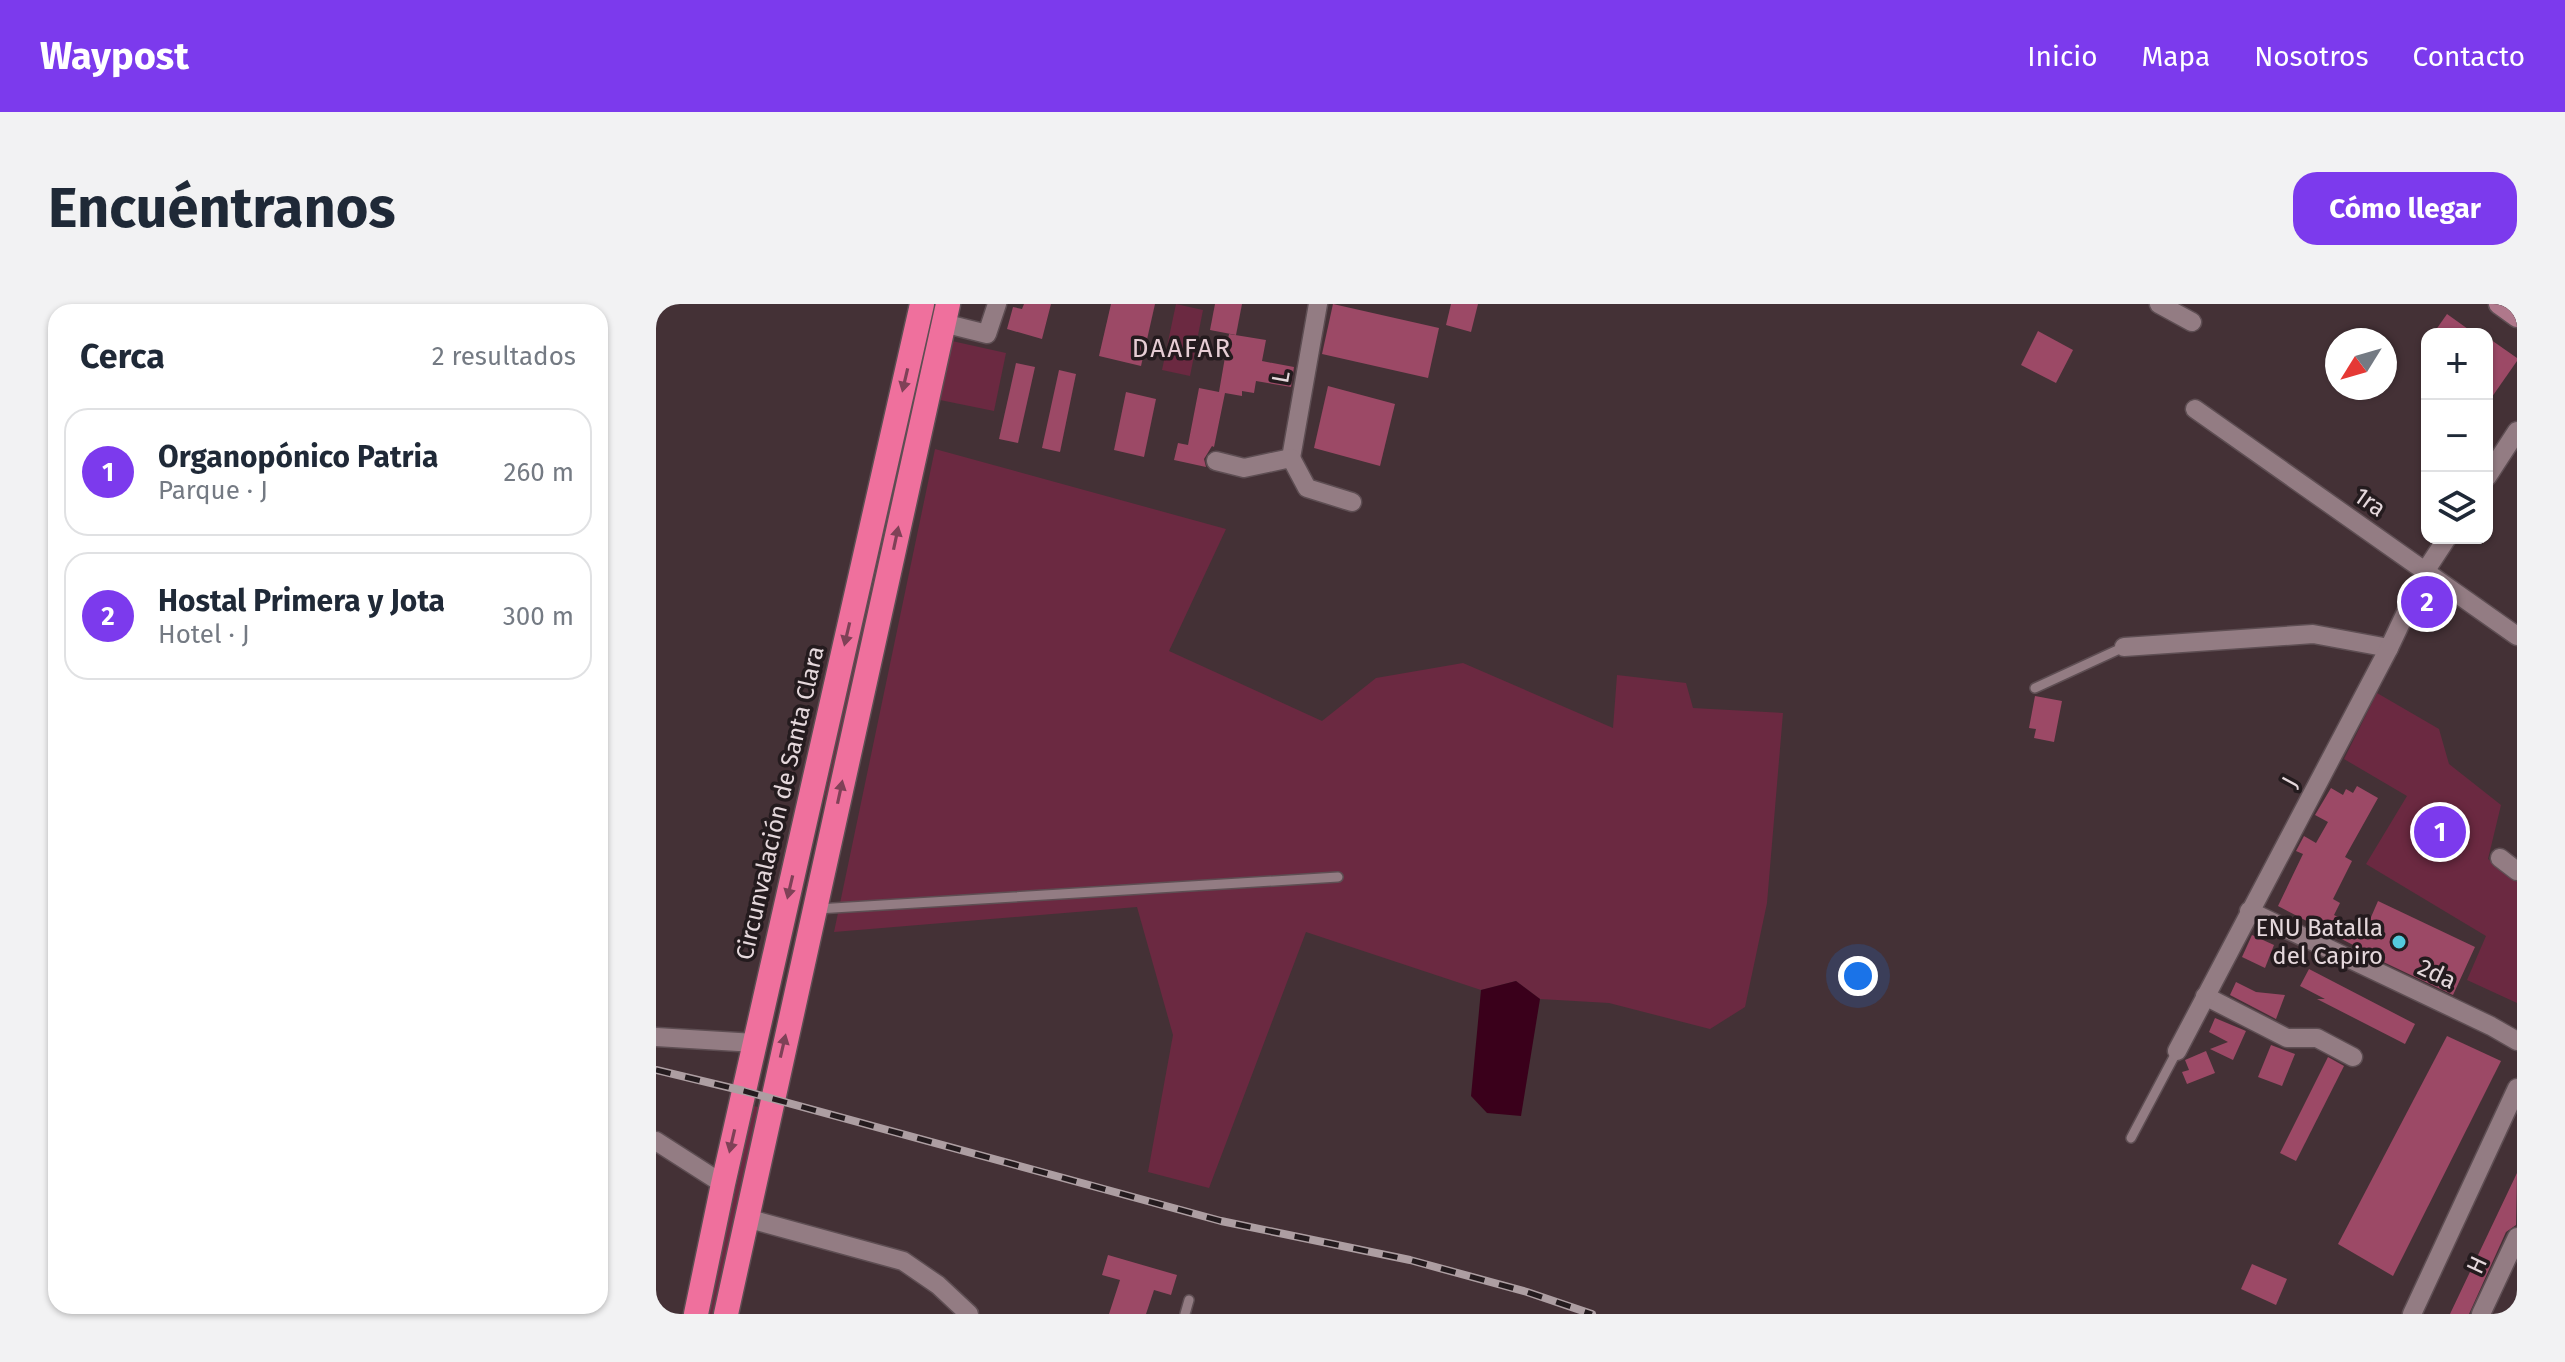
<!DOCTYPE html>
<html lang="es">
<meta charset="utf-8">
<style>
:root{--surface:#fff;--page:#f2f2f3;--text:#1f2937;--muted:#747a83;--line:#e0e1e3;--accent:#7c3aed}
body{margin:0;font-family:"Fira Sans",sans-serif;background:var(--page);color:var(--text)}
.controls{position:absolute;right:24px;top:24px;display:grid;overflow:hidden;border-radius:16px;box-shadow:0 2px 6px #0004}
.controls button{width:72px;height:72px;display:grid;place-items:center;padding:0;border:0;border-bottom:2px solid var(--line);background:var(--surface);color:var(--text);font:40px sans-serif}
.compass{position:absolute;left:1669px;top:24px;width:72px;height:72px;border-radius:50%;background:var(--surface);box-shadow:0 2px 6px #0004;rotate:233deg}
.you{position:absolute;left:1202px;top:672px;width:28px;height:28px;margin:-20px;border:6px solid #fff;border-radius:50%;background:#1a73e8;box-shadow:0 0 0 12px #1a73e833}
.badge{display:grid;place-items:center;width:52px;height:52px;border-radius:50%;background:var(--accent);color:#fff;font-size:26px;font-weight:700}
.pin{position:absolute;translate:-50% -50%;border:4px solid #fff;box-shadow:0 2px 8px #0006}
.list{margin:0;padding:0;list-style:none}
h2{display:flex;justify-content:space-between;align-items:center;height:104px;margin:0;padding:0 32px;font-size:34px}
h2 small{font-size:26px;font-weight:400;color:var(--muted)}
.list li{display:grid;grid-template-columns:52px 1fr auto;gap:24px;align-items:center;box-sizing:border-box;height:128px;margin:0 16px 16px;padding:0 16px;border:2px solid var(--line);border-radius:24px}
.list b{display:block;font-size:30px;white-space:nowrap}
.list p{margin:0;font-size:26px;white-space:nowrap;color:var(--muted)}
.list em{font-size:26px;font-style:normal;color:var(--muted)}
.icon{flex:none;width:44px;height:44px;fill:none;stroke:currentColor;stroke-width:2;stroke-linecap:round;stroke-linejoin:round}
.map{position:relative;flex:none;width:1861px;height:1010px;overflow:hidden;border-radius:24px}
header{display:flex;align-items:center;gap:48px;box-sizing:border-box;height:112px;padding:0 40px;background:var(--accent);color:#fff}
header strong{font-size:38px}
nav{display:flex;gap:44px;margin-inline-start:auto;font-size:28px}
.intro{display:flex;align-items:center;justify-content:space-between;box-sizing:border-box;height:192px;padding:0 48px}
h1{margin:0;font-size:56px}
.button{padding:20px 36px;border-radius:24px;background:var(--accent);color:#fff;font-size:28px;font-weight:700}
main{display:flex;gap:48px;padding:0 48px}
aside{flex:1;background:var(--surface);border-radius:24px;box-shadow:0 2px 6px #0004}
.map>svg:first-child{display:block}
</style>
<header>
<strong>Waypost</strong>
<nav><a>Inicio</a><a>Mapa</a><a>Nosotros</a><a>Contacto</a></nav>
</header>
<div class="intro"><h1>Encuéntranos</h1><a class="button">Cómo llegar</a></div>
<main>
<aside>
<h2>Cerca<small>2 resultados</small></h2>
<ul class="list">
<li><span class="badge">1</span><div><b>Organopónico Patria</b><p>Parque · J</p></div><em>260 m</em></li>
<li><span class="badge">2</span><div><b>Hostal Primera y Jota</b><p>Hotel · J</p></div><em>300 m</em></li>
</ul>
</aside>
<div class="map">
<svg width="1861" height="1010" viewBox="0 0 1861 1010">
<rect width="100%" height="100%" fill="#443136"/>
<g fill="#6b2941">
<polygon points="275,0 282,0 163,554 169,490"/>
<polygon points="520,0 547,6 534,72 506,66"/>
<polygon points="296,37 350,49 338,107 284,96"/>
<polygon points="279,145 570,225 513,347 666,417 720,374 807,359 957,424 961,371 1030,379 1037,404 1127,409 1111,599 1089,703 1054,725 953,699 884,695 860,677 825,686 650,628 553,884 492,868 517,731 481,603 178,628"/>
<polygon points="1721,389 1783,425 1793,460 1845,501 1832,555 1861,577 1861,699 1811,676 1830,632 1710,560 1751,492 1688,455"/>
<polygon points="98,802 106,804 58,1010 52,1010"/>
</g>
<polygon fill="#3a001b" points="860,677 884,695 865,812 831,809 815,792 825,686"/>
<g fill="#9c4966">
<polygon points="368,0 395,0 386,35 351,25 357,3 366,5"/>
<polygon points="455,0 499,0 485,62 443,52"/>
<polygon points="559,0 586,0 580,31 554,26"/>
<polygon points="677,0 783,24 772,74 666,50"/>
<polygon points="795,0 822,0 815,28 790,21"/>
<polygon points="1791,10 1819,30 1777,30"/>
<polygon points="1382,27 1417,46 1400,79 1365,61"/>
<polygon points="573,30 610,36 606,57 638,63 635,83 600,77 598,89 586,87 586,92 569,89 558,143 556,142 548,155 550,163 518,156 522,139 532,141 543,84 563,88"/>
<polygon points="1831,33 1861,54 1861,57 1831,100"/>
<polygon points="360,59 379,63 362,139 343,135"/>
<polygon points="403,66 420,70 404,148 386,144"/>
<polygon points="672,82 739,100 724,162 658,144"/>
<polygon points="470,88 500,95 488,153 458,146"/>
<polygon points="1379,392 1406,397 1398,438 1378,434 1380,425 1373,424"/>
<polygon points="1701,482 1722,494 1689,553 1696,557 1677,595 1684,599 1678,611 1709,627 1722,597 1819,643 1797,691 1700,645 1701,643 1622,602 1647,550 1640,547 1648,532 1660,539 1672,518 1659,511 1675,484 1687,491 1690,485 1697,489"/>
<polygon points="1596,631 1618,641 1609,664 1586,653"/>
<polygon points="1653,665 1759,720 1749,740 1661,695 1669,695 1644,682"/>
<polygon points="1580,678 1600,688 1629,691 1620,715 1574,691"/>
<polygon points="1559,714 1590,727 1577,756 1554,745 1572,738 1553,728"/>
<polygon points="1791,732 1845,757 1737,972 1682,940"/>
<polygon points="1615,741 1639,750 1626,782 1602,773"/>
<polygon points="1550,747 1559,769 1531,780 1526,768 1533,766 1529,756"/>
<polygon points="1672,753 1688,762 1640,857 1624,849"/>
<polygon points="1861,869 1860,921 1850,928 1813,1010 1794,1010"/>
<polygon points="452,951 521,971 515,991 498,986 490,1010 453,1010 464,976 446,971"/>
<polygon points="1596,960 1631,975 1620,1001 1585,985"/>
</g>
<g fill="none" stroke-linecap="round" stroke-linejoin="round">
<g stroke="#5e4e53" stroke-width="12">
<g id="lane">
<polyline points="1379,384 1468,343"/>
<polyline points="161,605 682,573"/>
<polyline points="1475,834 1521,747"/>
<polyline points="529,1010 533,996"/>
</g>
</g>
<g stroke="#5e4e53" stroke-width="21">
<g id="street">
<polyline points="1503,0 1536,18"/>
<polyline points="287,19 331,30 341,0"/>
<polyline points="1539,105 1861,332"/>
<polyline points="635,154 662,0"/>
<polyline points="560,157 588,164 635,154 651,184 696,198"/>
<polyline points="1831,173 1861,127"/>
<polyline points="1468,343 1657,330 1733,344"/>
<polyline points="1844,554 1861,567"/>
<polyline points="1593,607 1835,722 1861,737"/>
<polyline points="1549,692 1631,734 1661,734 1697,753"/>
<polyline points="0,733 99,739"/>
<polyline points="1521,747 1733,344 1770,266 1791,234"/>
<polyline points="0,837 67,880"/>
<polyline points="90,914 247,957 282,981 313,1010"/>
<polyline points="1756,1010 1861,784"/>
<polyline points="1825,1010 1861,933"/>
</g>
</g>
<g stroke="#5e4e53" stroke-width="23">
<polyline id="secondary" points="1843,0 1861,13"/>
</g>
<g stroke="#5e4e53" stroke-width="27">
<g id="highway">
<polyline points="40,1010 67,880 266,0"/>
<polyline points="70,1010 292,0"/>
</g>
</g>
<use href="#lane" stroke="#937c83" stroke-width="9"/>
<use href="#street" stroke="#937c83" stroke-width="18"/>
<use href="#secondary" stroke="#af788b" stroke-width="20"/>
<use href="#highway" stroke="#ef709d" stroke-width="24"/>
<g stroke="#ad9ea2" stroke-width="8">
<polyline id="rail" points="0,766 88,787 565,917 754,956 871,988 936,1010"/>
</g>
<use href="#rail" stroke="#241b1e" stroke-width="5" stroke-dasharray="15" stroke-linecap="butt"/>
</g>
<defs><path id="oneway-solid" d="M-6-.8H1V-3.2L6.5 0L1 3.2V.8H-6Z" transform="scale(2)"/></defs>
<g fill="#7f4157">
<use href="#oneway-solid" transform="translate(249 76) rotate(103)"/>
<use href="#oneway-solid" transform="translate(240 234) rotate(-78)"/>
<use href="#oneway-solid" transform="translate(191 330) rotate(103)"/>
<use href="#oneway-solid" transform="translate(184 488) rotate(-78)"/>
<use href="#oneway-solid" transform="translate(134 583) rotate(103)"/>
<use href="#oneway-solid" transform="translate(127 742) rotate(-77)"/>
<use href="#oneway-solid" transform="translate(76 837) rotate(103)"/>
</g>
<circle fill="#54cadd" stroke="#241b1e" stroke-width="3" cx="1743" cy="638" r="8"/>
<g text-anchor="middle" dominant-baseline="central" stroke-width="7" stroke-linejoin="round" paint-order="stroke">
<g font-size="24" fill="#e5d8dc" stroke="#241b1e">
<text transform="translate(625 73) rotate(-80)">L</text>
<text transform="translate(1714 198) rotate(35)">1ra</text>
<text transform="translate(1634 478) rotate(-62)">J</text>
<text transform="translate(124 499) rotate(-77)">Circunvalación de Santa Clara</text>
<text transform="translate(1781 670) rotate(25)">2da</text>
<text transform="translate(1821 961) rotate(-65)">H</text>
</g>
<g font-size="24" fill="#e5d8dc" stroke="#241b1e" text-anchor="end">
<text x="1727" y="624">ENU Batalla<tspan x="1727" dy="28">del Capiro</tspan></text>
</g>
<g font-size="26" letter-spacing="2" fill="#e6cdd4" stroke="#241b1e">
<text x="526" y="44">DAAFAR</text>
</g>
</g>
</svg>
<div class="controls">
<button>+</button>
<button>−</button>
<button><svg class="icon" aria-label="layers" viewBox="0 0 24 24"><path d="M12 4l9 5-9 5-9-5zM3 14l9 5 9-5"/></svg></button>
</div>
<svg class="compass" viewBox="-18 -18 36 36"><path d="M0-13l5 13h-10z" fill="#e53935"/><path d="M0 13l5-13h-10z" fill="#747a83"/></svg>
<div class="you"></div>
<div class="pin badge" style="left:1784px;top:528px">1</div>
<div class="pin badge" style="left:1771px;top:298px">2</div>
</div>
</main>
